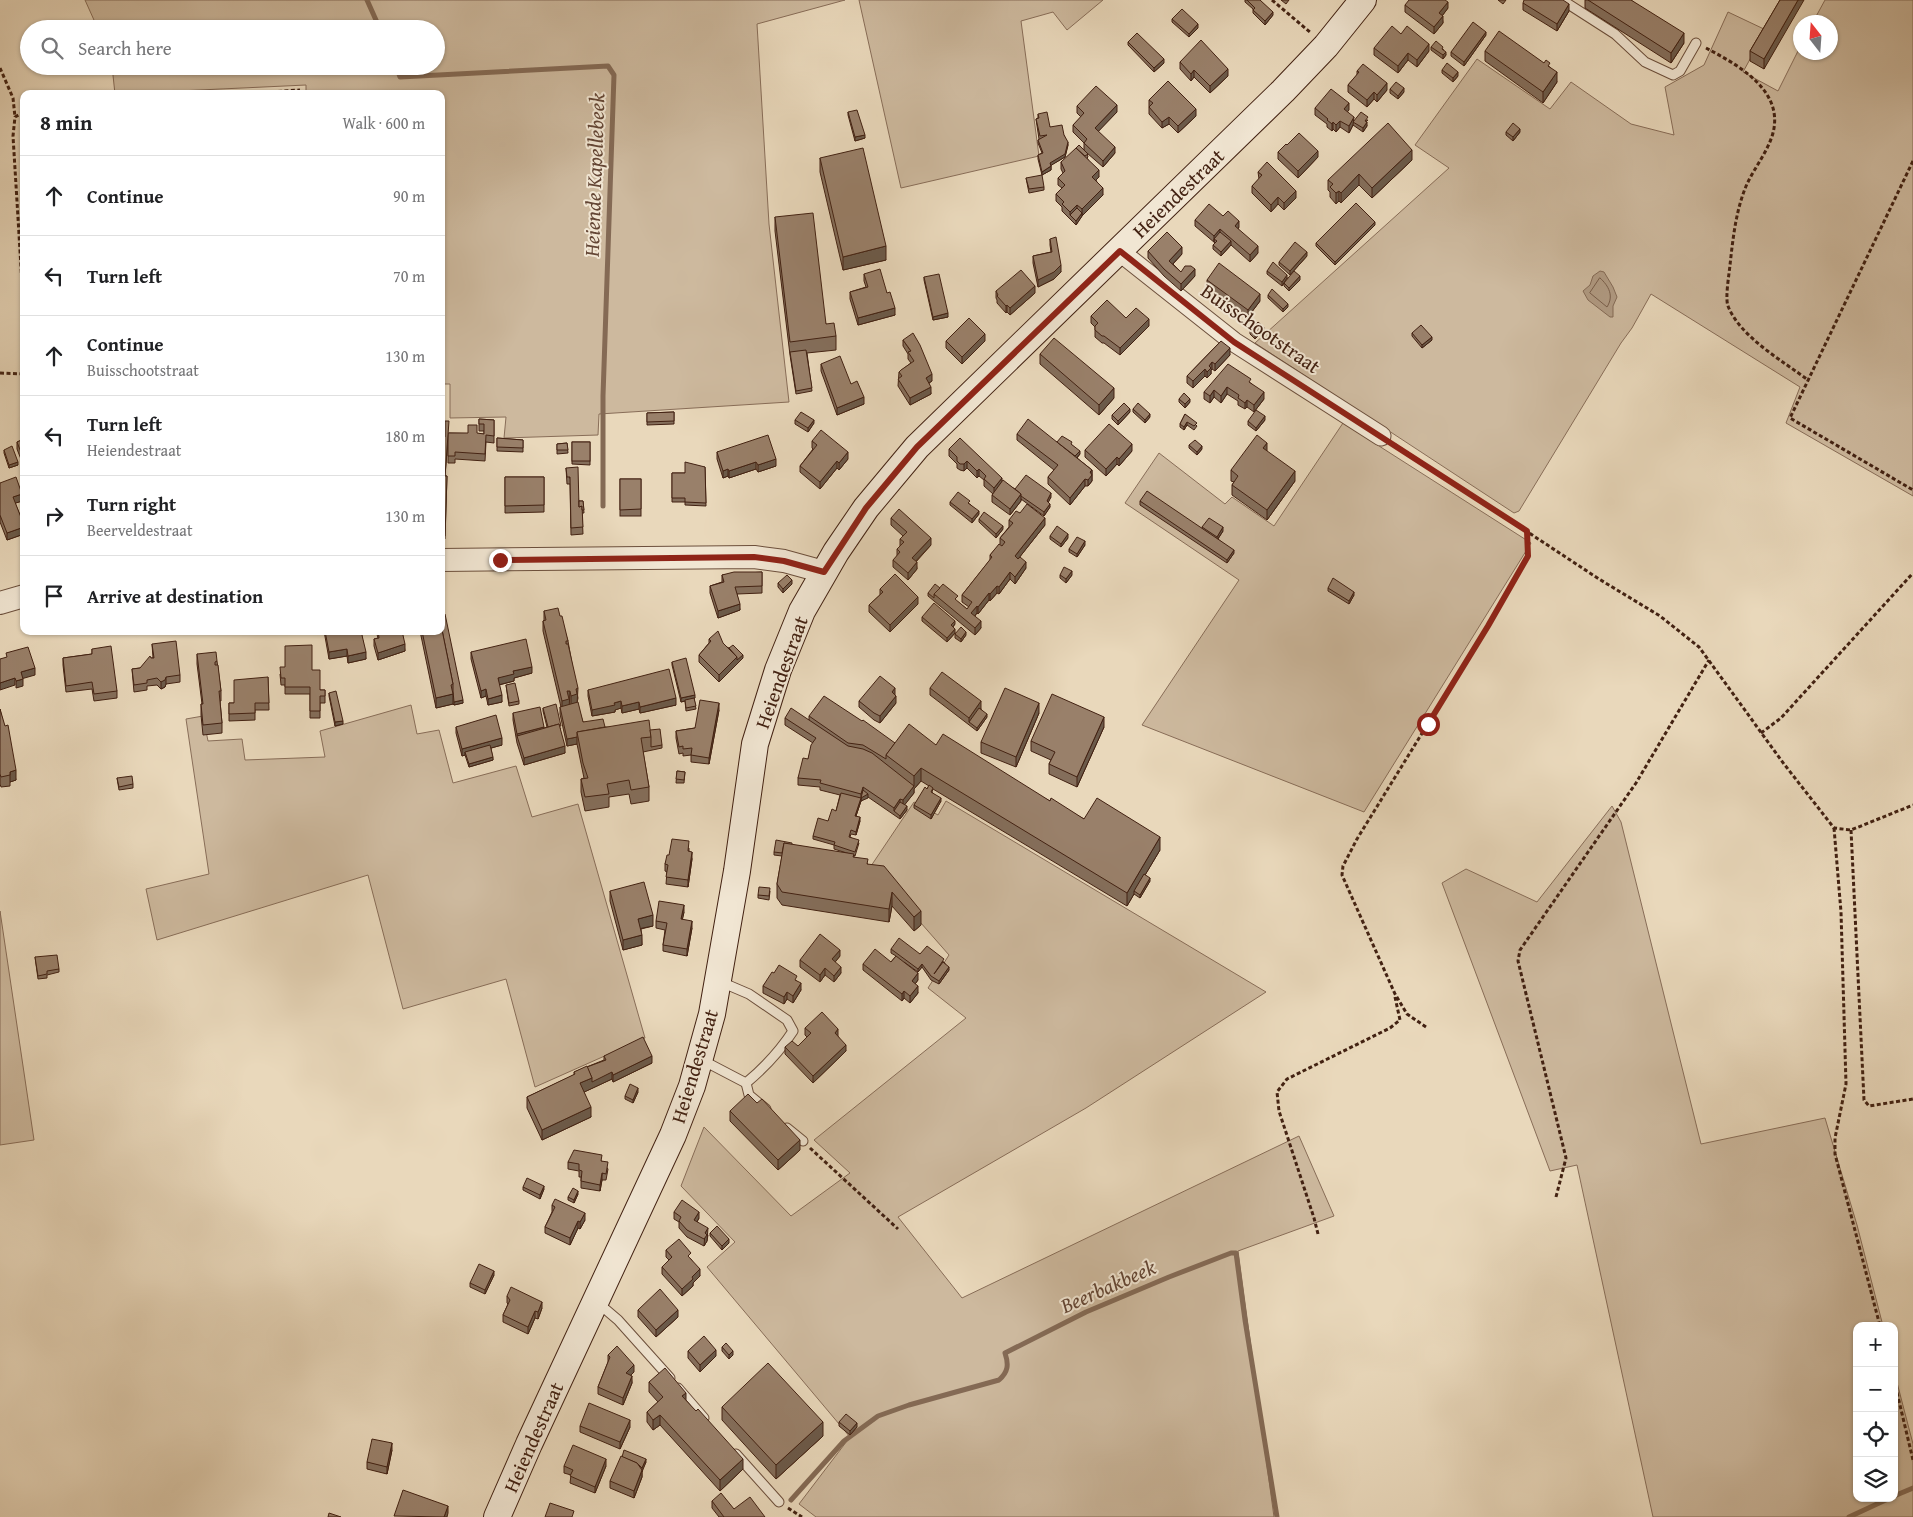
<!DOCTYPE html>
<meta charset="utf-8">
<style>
:root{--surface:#fff;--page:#f2f2f2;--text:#202124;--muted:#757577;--line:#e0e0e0}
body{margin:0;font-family:"Gentium Book Plus",serif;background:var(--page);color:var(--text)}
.controls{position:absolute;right:15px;bottom:15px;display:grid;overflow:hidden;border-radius:10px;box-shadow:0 1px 4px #0004}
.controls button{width:45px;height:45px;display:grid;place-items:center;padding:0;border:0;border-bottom:1px solid var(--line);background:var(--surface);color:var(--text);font:25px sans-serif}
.compass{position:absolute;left:1793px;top:15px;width:45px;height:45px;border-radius:50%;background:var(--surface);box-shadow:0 1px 4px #0004;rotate:343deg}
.stop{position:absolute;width:15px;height:15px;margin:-11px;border:4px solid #8f2418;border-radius:50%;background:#fff}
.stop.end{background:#8f2418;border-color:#fff;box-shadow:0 1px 5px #0008}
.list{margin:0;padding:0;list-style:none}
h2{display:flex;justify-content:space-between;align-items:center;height:65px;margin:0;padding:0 20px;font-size:21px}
h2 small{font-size:16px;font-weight:400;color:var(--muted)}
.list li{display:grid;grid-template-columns:32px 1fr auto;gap:15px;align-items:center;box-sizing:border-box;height:80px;padding:0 20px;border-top:1px solid var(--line)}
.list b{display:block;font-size:19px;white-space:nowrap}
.list p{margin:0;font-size:16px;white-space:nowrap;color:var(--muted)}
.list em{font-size:16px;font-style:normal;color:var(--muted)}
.icon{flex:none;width:28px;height:28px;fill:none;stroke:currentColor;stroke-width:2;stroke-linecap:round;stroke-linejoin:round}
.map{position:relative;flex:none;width:1913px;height:1517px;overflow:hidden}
.search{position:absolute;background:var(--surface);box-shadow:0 1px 4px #0004;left:20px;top:20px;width:425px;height:55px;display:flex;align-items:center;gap:12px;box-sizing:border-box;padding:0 18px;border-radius:28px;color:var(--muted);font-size:19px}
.panel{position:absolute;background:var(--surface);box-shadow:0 1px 4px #0004;left:20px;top:90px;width:425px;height:545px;border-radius:10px}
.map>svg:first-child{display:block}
</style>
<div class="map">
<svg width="1913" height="1517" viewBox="0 0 1913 1517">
<rect width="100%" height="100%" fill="#e9d8bb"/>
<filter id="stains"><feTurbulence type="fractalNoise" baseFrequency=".004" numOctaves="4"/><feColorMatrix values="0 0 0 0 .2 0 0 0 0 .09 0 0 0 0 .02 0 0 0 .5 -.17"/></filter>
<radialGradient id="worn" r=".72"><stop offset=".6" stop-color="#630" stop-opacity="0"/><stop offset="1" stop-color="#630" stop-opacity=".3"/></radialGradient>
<g fill="#cdb99e" stroke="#886d58">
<polygon points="85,0 845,0 757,24 769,224 789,402 599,414 598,435 504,438 506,417 450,418 450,384 441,384 441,94 306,94 306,85 115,94 112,66 436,66 436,29 98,29"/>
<polygon points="859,0 1103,0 1067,30 1053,12 1021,21 1039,156 901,188"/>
<polygon points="1825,0 1913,0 1913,496 1786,423 1800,387 1651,294 1632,328 1621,343 1519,511 1514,513 1255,343 1449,168 1415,145 1477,59 1550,109 1571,82 1631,124 1674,135 1665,87 1704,65 1728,12 1766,30 1743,72 1778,91 1800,47 1800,52 1830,52 1830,22 1813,22"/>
<polygon points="1343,423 1531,543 1364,812 1142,725 1239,580 1125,503 1159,453 1225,504 1232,497 1274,526"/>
<polygon points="411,705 417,734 439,730 453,783 516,766 532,817 578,804 645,1038 535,1087 506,979 403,1009 368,875 157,940 146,889 209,874 186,719 203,716 208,741 242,739 245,760 325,757 320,731"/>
<polygon points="946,801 1266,992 1086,1108 898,1217 962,1298 1299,1136 1334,1216 1238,1251 1274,1517 816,1517 799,1504 850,1437 707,1267 735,1242 681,1186 704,1127 791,1216 850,1173 814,1140 966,1018 928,988 949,955 871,866 914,802 938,815"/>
<polygon points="1612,806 1621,822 1701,1144 1825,1118 1857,1225 1883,1326 1857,1326 1857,1498 1894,1498 1894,1371 1913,1444 1913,1517 1653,1517 1577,1165 1550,1171 1442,883 1466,869 1537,902"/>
<polygon points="0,911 34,1140 0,1145"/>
</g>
<polygon fill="#b09a82" stroke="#846a55" points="1600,271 1604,272 1613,287 1617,297 1613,306 1613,317 1610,317 1588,300 1583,291 1590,285 1593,276"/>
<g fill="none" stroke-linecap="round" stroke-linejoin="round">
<path stroke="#795e4a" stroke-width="1" d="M1600,278c9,8 14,18 7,29l-17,-14z"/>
<g stroke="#846a55" stroke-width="5">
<polyline points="367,0 380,29"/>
<polyline points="396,66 400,77 608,66 614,75 603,396 603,506"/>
<polyline points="1894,1496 1913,1488"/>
<path d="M791,1500l53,-59 34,-25 31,-11 90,-25c9,-8 10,-15 6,-27l81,-41 83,-35 62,-24h5l9,67 32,197"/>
<polyline points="1849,1517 1890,1498"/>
</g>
<g stroke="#6c4f3c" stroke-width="11">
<g id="service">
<polyline points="1562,0 1615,34 1645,62 1673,75 1680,71 1696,43"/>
<path d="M702,1060l44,23c18,-15 34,-32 47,-52l-6,-11 -38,-26 -28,-12"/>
<polyline points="746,1083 749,1095 766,1109"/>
<polyline points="787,1128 803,1141"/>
<polyline points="598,1303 618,1320 670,1378"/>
<polyline points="678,1388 704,1418"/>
<polyline points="736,1454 779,1502"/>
</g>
</g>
<g stroke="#6c4f3c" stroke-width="21">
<polyline id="minor" points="1119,251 1234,342 1381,436"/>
</g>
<g stroke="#6c4f3c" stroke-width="24">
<g id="tertiary">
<polyline points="441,560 754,557 784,561 824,572"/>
<polyline points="0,603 24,596"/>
</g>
</g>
<g stroke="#422112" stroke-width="28">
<polyline id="secondary" points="497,1517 529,1444 673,1135 692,1086 712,1014 737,871 755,744 778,670 802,611 836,552 866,508 917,447 1283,91 1326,46 1363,0"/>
</g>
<g stroke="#422112" stroke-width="3" stroke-dasharray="4 2.5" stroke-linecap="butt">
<polyline points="1272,0 1311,33"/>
<path d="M1706,48c32,17 78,42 67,85 -5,18 -18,34 -26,51 -11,25 -14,54 -17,81 -1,10 -5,33 -2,41 12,31 55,55 80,74"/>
<polyline points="0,68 13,98 15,117"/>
<polyline points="239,94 300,90"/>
<polyline points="24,112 15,117 13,136 24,316"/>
<polyline points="1913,161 1790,418 1913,490"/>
<polyline points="0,373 24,374"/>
<polyline points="1394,444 1599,579 1660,616 1699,647 1784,764 1834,828 1851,830 1913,805"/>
<polyline points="1761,733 1781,718 1913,573"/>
<polyline points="1834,828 1841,912 1846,1084 1835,1138 1835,1154 1880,1326"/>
<polyline points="1851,830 1864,1100 1869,1106 1913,1099"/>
<polyline points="1426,1027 1407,1014 1395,994 1342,875 1343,866 1357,839 1488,626 1527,556 1527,531"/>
<polyline points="810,1148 898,1229"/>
<polyline points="1556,1197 1566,1158 1518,961 1520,950 1636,783 1709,660"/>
<polyline points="1318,1234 1314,1218 1279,1111 1277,1092 1287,1079 1390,1028 1400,1020 1395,997"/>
<polyline points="1894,1380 1913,1460"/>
<polyline points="788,1508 802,1517"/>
</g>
<use href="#service" stroke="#f1e6d3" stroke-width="9"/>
<use href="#minor" stroke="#f1e6d3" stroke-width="19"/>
<use href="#tertiary" stroke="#f1e6d3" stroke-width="22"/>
<use href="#secondary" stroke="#f1e6d3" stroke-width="26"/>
</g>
<g fill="#846e5b" stroke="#422112">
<polygon points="1245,0 1260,0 1273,15 1265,25 1253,13 1253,9 1245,2"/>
<polygon points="1281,0 1289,0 1286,4"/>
<polygon points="1498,0 1506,0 1503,4"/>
<polygon points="1585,0 1631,0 1684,43 1671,63 1585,8"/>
<polygon points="1780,0 1764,69 1750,61 1750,51"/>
<polygon points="1523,3 1569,11 1557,31 1523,10"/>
<polygon points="1405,5 1448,8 1442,16 1443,23 1434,34 1405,12"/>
<polygon points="1172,19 1198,28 1189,37 1172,22"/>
<polygon points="1401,34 1429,51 1417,67 1408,60 1398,73 1374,55 1374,48"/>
<polygon points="1486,35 1464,66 1451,56 1451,52"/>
<polygon points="1128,42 1164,63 1154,72 1128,45"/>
<polygon points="1431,47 1443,49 1446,55 1443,59 1431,50"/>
<polygon points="1485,51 1550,67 1557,82 1543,103 1485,61"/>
<polygon points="1180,62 1228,76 1210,93 1194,77 1191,81 1180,69"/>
<polygon points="1442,70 1458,76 1453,82 1442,73"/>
<polygon points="1357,71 1387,90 1377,102 1374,99 1367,107 1348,92 1348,85 1357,75"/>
<polygon points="1390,89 1404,92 1398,99 1390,93"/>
<polygon points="1149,100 1196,116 1178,133 1169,124 1162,128 1149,114"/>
<polygon points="1077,106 1117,112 1098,131 1115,153 1103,167 1087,153 1088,157 1087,158 1099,177 1096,180 1103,195 1082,216 1076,225 1062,211 1062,207 1056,201 1056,194 1062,188 1058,185 1058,178 1063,173 1061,169 1061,162 1084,150 1084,143 1073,132 1073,125 1081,117 1077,113"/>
<polygon points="1315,108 1349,110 1347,112 1354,121 1368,120 1366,122 1367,126 1363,132 1353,125 1349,133 1340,127 1336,132 1333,129 1332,131 1327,127 1327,124 1315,115"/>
<polygon points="848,112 865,138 855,141 848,115"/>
<polygon points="1038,114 1050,127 1064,135 1068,145 1065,157 1051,165 1051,170 1042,175 1038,159 1038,155 1042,153 1038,143 1038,140 1039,139 1036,119 1038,118"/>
<polygon points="1506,132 1520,132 1513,141 1506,135"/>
<polygon points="1287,145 1318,157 1298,178 1278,159 1278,152"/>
<polygon points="820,158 886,260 843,270 820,172"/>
<polygon points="1412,160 1372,198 1359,185 1341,203 1339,201 1336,204 1330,197 1330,192 1328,190 1328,180"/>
<polygon points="1258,172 1296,198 1284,210 1278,204 1271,212 1252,193 1252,186 1259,179"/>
<polygon points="1026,178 1044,187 1044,190 1029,193"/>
<polygon points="1223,216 1239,227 1238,229 1258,253 1250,262 1231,245 1221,256 1213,249 1213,245 1215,243 1195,226 1195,220"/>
<polygon points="775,217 826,324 836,336 836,350 807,353 812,391 796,394 790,355 775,231"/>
<polygon points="1375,225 1335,265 1316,246 1316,243"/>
<polygon points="1050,239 1061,272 1054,279 1038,287 1033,263 1033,256 1051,252 1050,245"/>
<polygon points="1148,251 1182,254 1173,264 1181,272 1195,276 1181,291 1164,276 1148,258"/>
<polygon points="1307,256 1290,275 1279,265 1279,262"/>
<polygon points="1267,271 1287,278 1300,280 1289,291 1284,286 1284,283 1282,286 1267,274"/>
<polygon points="864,274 887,293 895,315 858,325 850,299 850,292 866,287 864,281"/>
<polygon points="924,277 948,317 933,320 924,280"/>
<polygon points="1207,280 1260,301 1248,317 1207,287"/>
<polygon points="996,291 1035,293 1010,315 1007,312 1006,313 997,303 997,300 996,298"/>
<polygon points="1268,295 1288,307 1283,312 1268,298"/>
<polygon points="1091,316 1126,318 1149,326 1120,355 1104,343 1102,343 1095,337 1095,327 1091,323"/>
<polygon points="1264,330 1255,339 1250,334 1250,331"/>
<polygon points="1412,333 1432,340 1422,348 1412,336"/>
<polygon points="903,340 932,381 929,383 931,394 910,405 898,386 899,372 911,363 908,359 908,354 903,346"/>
<polygon points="946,341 985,341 962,364 946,348"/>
<polygon points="1221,341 1230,355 1215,371 1212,369 1211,370 1211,374 1207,378 1205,376 1193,388 1187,383 1187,376"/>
<polygon points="1040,354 1114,398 1099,415 1040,364"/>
<polygon points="821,364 851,384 864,404 837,415 821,371"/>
<polygon points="1251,383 1264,399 1254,412 1247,407 1245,409 1238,405 1238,401 1227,394 1221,403 1214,397 1210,403 1204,399 1204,392"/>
<rect x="441" y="388" width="3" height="19"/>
<polygon points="1179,399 1190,402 1185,408 1179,402"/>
<polygon points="1133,409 1150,417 1145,423 1133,412"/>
<polygon points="674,412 674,424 647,425 647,413"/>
<polygon points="1130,412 1118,425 1112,419 1112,415"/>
<polygon points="1185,414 1197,426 1194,430 1187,425 1184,430 1180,427 1180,424"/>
<polygon points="479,419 494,420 494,443 486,442 485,461 455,459 455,463 448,463 448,440 445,476 447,476 445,539 441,539 441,436 445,437 449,433 484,434 484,431 479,431"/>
<polygon points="795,420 814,423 808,432 795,424"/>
<polygon points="1265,420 1256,431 1248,425 1248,421"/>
<polygon points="1017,434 1072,445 1080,454 1077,458 1092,470 1092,481 1088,486 1085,486 1070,505 1048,484 1048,477 1054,470 1017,440"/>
<polygon points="497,438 523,440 523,452 497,451"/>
<polygon points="24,439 24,467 17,449 17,442"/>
<polygon points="812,441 848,459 839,470 837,468 820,489 800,472 800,466 813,449 812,448"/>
<polygon points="572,442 590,442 590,465 572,464"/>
<polygon points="567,443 568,453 557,454 557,444"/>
<polygon points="1189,445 1202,449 1197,455 1189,448"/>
<polygon points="949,449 1015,489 1051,497 1048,502 1050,507 1044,516 1021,499 1021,501 1010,515 992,502 992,495 993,494 984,486 984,480 979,476 977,478 967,468 964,471 960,470 957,468 957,464 949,456"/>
<polygon points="4,450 18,465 9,468 4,453"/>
<polygon points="1085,450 1132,451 1119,466 1117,464 1106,476 1085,457"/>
<polygon points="717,452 776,466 758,472 756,469 729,478 728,476 723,478 717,459"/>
<polygon points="705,467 706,506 685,505 685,502 672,502 672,473 685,473"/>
<polygon points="566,468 579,501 583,501 584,513 582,513 583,534 571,535 570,484 567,484"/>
<polygon points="1231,470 1295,481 1267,520 1232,495 1232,485 1234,482 1231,481"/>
<polygon points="505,477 544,477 544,512 505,513"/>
<rect x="620" y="479" width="21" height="37"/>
<polygon points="0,483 22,501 15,503 24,525 24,534 7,540 0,522"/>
<polygon points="1140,501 1202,529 1202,527 1223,531 1218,539 1234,553 1227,563 1140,505"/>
<polygon points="950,502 970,504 979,514 972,523 950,505"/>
<polygon points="1020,513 1045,525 1018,559 1026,568 1015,584 1010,579 999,594 997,593 990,601 989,600 978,614 977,613 975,616 981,628 975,635 928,596 928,593 958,602 967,609 969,607 962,602 962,595 990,560 990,555 1000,544 1000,538 1009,527 1009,520"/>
<polygon points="891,518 931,545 916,562 917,569 908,580 893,567 893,560 897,556 897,549 900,546 900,539 903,536 891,525"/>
<polygon points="979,519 1003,529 996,538 979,522"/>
<polygon points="1050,536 1068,538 1061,547 1050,539"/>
<polygon points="1085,545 1077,557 1069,552 1069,549"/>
<polygon points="762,572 762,593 737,594 740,610 718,618 710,593 710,586 722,582 722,575"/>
<polygon points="1060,575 1072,575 1066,583 1060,578"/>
<polygon points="778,583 792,584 783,593 778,587"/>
<polygon points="1328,588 1354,595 1349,604 1328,591"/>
<polygon points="880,589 918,604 890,632 869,612 869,605 880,595"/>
<polygon points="544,611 560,616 568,641 578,698 577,703 583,722 605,727 650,730 662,745 662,748 643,752 649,787 649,801 631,804 629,794 609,797 609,807 585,811 581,792 581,779 584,778 577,744 567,746 560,714 560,707 561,707 543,631 543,621 544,620"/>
<polygon points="922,617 955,624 953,627 955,633 947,642 922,621"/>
<polygon points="324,631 361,631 366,659 348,663 347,656 329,659"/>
<polygon points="376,631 402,631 405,651 378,660 374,646 374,639 378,638"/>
<polygon points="420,631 441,631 463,703 454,705 453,704 436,708"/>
<polygon points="955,634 966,635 961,642 955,638"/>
<polygon points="709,639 729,648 743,658 719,682 699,662 699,655 709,643"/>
<polygon points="152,644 180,675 180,682 166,684 165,687 161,689 157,685 147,686 147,690 134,692 132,669 140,668 151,658 153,658"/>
<polygon points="92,649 117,691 117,698 94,701 92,689 66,692 63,665 63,658 92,654"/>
<polygon points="471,652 532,673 514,678 514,681 499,685 502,702 488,705 486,696 481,698 471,659"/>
<polygon points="197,654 217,661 221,691 221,701 220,701 222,723 222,733 203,735 201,715 201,704 202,704 197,664"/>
<polygon points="672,662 695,698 694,698 696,709 686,711 685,701 681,702 672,665"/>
<polygon points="312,670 320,690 325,690 325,703 320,703 320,718 310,718 310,694 285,694 285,685 281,685 280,674"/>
<polygon points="268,677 269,710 255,710 255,720 229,721 229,703 234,703"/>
<polygon points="506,685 519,701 519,704 509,706"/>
<polygon points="930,688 981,708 981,709 987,717 977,731 930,695"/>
<polygon points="588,690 676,705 640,713 639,709 622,713 621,708 615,710 615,712 592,716 588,696"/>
<polygon points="329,693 343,724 335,726 329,696"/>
<polygon points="859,701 896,703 880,723 874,720 859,707"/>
<polygon points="543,708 561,729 560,729 565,753 524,765 517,743 513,720 513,713 544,728 547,727 543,711"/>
<polygon points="0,709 16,780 10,782 10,786 1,787 0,784"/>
<polygon points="719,710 709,764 691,762 691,755 683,756 683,753 679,754 676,738 676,731 695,728"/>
<polygon points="1039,713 1016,767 981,753 981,742"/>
<polygon points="809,716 895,743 936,745 1050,801 1084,819 1160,850 1145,875 1150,881 1140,898 1134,894 1127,906 933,789 932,792 941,801 931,819 914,808 914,805 929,786 921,781 914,789 914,793 904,805 907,810 900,819 868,797 861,801 856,816 860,821 856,835 851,834 850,837 859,843 855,856 854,855 854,857 868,864 921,925 914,931 892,906 889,922 782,905 777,898 777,884 782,856 774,855 774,852 792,845 850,854 834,849 834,845 813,839 813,836 828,821 836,811 840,795 820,790 820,787 798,785 798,778 808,759 813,743 785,725 785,718 809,720"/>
<polygon points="456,727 502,745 491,748 493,760 469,767 465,755 462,756 456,733"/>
<polygon points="1104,727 1077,787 1049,774 1049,764 1051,760 1031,751 1031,741"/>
<polygon points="677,771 685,772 684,783 676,783"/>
<polygon points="117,778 133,784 133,788 119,790"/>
<polygon points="689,848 689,851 692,859 688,887 666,884 667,872 665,871 665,864 669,855"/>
<polygon points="610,891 653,926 641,929 642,945 623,950 610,901"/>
<polygon points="770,891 769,900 758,898 758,895"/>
<polygon points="684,912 682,920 692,928 687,956 663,951 663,945 665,930 656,928 656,921"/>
<polygon points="891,949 920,954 944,962 949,970 939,984 931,980 922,967 918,972 904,962 918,980 915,984 918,993 910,1003 904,998 902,1001 863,970 863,964 891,962 896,956 891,953"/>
<polygon points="840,956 835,962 841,973 834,982 825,975 820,982 800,967 800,960"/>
<polygon points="35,957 59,969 59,972 47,975 47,978 38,979"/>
<polygon points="774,973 797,981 801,990 793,1003 787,999 784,1004 763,993 763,986"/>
<polygon points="805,1028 838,1036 846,1051 813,1083 785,1054 785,1047 798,1046 807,1037 805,1035"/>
<polygon points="604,1056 652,1063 613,1082 612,1079 584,1092 591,1117 542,1140 527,1108 527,1097 574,1075 574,1072 604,1060"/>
<polygon points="638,1092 633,1103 625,1099 625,1096"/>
<polygon points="730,1111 800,1150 778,1170 730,1121"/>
<polygon points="602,1161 608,1169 606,1180 602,1180 600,1191 581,1188 581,1177 579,1177 579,1171 568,1169 568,1162"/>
<polygon points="523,1187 544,1189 540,1199 523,1190"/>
<polygon points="578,1194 574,1203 568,1200 568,1197"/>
<polygon points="552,1205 585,1220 580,1229 578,1228 570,1245 545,1233 545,1227 552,1212"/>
<polygon points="674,1212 699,1218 697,1222 708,1235 707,1241 704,1246 687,1237 679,1228 679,1222 674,1219"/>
<polygon points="710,1233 729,1243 722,1250 710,1236"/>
<polygon points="666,1250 691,1259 700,1276 693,1283 693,1286 682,1296 662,1274 662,1267 669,1260 666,1257"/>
<polygon points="494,1275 485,1294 470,1287 470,1283"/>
<polygon points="507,1296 542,1308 538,1319 535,1318 528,1334 503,1322 503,1315 508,1304 507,1303"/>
<polygon points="638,1310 678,1317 656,1337 638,1317"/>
<polygon points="722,1347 733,1355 729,1359 722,1351"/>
<polygon points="688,1351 716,1356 700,1372 688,1358"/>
<polygon points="608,1355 634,1372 631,1375 632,1383 623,1405 598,1394 598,1387 608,1362"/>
<polygon points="649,1382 686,1400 743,1469 720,1491 660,1425 653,1430 647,1422 647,1412 658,1402 649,1392"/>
<polygon points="722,1407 823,1436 776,1479 722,1420"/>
<polygon points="839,1422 857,1427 850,1435 839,1426"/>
<polygon points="580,1426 630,1427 620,1449 580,1432"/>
<polygon points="392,1450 387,1474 367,1469 367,1462"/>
<polygon points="646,1462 642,1470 642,1477 634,1498 610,1488 610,1481"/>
<polygon points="564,1466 606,1466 595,1493 570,1483 571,1475 564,1473"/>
<polygon points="712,1501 734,1509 765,1517 719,1517 712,1508"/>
</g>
<g fill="#6b5a4a" stroke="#422112">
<polygon points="1798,0 1804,0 1764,69 1764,59"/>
<polygon points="1448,2 1448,8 1439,20 1439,13"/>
<polygon points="1569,4 1569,11 1557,31 1557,24"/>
<polygon points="1273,12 1273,15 1265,25 1265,21"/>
<polygon points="1443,16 1443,23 1434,34 1434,27"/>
<polygon points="1198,24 1198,28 1189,37 1189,34"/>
<polygon points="1486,32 1486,35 1464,66 1464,62"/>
<polygon points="1684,33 1684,43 1671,63 1671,53"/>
<polygon points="1429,44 1429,51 1417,67 1417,60"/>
<polygon points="1446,52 1446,55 1443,59 1443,55"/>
<polygon points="1408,53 1408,60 1398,73 1398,66"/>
<polygon points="1164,59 1164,63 1154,72 1154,68"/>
<polygon points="1228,69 1228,76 1210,93 1210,86"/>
<polygon points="1194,70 1194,77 1191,81 1191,74"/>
<polygon points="1458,72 1458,76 1453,82 1453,78"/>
<polygon points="1557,72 1557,82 1543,103 1543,92"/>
<polygon points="1387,83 1387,90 1377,102 1377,95"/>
<polygon points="1404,88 1404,92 1398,99 1398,96"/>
<polygon points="1374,92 1374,99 1367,107 1367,100"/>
<polygon points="1349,103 1349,110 1344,116 1344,109"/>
<polygon points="1117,105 1117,112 1095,135 1095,128"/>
<polygon points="1196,109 1196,116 1178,133 1178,126"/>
<polygon points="1169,117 1169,124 1162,128 1162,122"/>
<polygon points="1354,117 1353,125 1349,133 1349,126"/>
<polygon points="1340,121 1340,127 1336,132 1336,125"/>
<polygon points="1333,122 1333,129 1332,131 1332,124"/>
<polygon points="1367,122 1367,126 1363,132 1363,128"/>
<polygon points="1520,129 1520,132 1513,141 1513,137"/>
<polygon points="865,135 865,138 855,141 855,137"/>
<polygon points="1068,142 1068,145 1065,157 1050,166 1050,163"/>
<polygon points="1115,147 1115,153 1103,167 1103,161"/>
<polygon points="1412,150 1412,160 1372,198 1372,188"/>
<polygon points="1318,151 1318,157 1298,178 1298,171"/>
<polygon points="1051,166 1051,170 1042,175 1042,172"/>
<polygon points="1099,170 1099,177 1092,184 1092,177"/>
<polygon points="1359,174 1359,185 1341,203 1341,193"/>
<polygon points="1103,188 1103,195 1082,216 1082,209"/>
<polygon points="1296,191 1296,198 1284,210 1284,203"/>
<polygon points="1339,191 1339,201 1336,204 1336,193"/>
<polygon points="1278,197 1278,204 1271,212 1271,205"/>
<polygon points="1077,205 1077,212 1070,215 1070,212"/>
<polygon points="1082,213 1082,216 1076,225 1076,221"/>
<polygon points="1239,221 1239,227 1235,233 1235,226"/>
<polygon points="1375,222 1375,225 1335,265 1335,262"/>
<polygon points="1220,229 1220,235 1214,239 1214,242 1214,236"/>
<polygon points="1231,241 1231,245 1221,256 1221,252"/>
<polygon points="886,246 886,260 843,270 843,257"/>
<polygon points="1258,246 1258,253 1250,262 1250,255"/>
<polygon points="1182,247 1182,254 1169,268 1169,261"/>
<polygon points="1307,252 1307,256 1290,275 1290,271"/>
<polygon points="1061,265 1061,272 1054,279 1038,287 1038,280"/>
<polygon points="1195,269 1195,276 1181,291 1181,284"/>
<polygon points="1287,275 1287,278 1282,286 1282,282"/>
<polygon points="1300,276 1300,280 1289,291 1289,288"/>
<polygon points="1035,286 1035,293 1010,315 1010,308"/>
<polygon points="1260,294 1260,301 1248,317 1248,310"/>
<polygon points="1288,304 1288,307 1283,312 1283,309"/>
<polygon points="1007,305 1007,312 1006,313 1006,306"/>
<polygon points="895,308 895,315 858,325 858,318"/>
<polygon points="948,313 948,317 933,320 933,317"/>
<polygon points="1149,319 1149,326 1120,355 1120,348"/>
<polygon points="1264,327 1264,330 1255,339 1255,336"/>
<polygon points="985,334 985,341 962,364 962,357"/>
<polygon points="1432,337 1432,340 1422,348 1422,345"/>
<polygon points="1230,348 1230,355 1215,371 1215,364"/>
<polygon points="1212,362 1212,369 1211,370 1211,374 1207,378 1207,372 1209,366"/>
<polygon points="1205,369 1205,376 1193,388 1193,381"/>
<polygon points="932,374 932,381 926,385 926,378"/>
<polygon points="931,387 931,394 910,405 910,398"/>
<polygon points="1227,387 1227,394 1221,403 1221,396"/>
<polygon points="1114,388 1114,398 1099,415 1099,405"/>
<polygon points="1214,390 1214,397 1210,403 1210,396"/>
<polygon points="1264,392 1264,399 1254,412 1254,405"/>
<polygon points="864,397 864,404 837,415 837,408"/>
<polygon points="1190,399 1190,402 1185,408 1185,404"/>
<polygon points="1247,400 1247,407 1245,409 1245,403"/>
<polygon points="1130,409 1130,412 1118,425 1118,421"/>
<polygon points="1150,414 1150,417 1145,423 1145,420"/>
<polygon points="1265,416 1265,420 1256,431 1256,428"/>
<polygon points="814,420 814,423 808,432 808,428"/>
<polygon points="1187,422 1187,425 1184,430 1184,427"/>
<polygon points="1267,443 1267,453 1263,448"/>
<polygon points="1132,444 1132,451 1119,466 1119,459"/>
<polygon points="1202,446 1202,449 1197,455 1197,452"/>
<polygon points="1080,451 1080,454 1073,462 1073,458"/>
<polygon points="848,452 848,459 839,470 839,463"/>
<polygon points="1117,457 1117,464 1106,476 1106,469"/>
<polygon points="776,459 776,466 758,472 758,465"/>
<polygon points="837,461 837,468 820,489 820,482"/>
<polygon points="967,461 967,468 964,471 964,464"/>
<polygon points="18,462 18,465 9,468 9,465"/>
<polygon points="756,462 756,469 729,478 729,471"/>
<polygon points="728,469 728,476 723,478 723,471"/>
<polygon points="979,469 979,476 977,478 977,471"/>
<polygon points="1092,470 1092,481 1088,486 1088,480 1090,472"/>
<polygon points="1295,471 1295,481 1267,520 1267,510"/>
<polygon points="1002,478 1002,485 994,495 994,488"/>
<polygon points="1085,479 1085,486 1070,505 1070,498"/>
<polygon points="1051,493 1051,497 1047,505 1047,501"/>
<polygon points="22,494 22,501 13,504 13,497"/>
<polygon points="1021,494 1021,501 1010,515 1010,509"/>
<polygon points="1050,504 1050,507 1044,516 1044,512"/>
<polygon points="979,511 979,514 972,523 972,519"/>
<polygon points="1045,518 1045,525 1015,563 1015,556"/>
<polygon points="1003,526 1003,529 996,538 996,534"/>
<polygon points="24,527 24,534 7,540 7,533"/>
<polygon points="1223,527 1223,531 1217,540 1217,537"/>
<polygon points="1068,534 1068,538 1061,547 1061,544"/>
<polygon points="931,538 931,545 912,565 912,558"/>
<polygon points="1085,541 1085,545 1077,557 1077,554"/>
<polygon points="1234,550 1234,553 1227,563 1227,560"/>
<polygon points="917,562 917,569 908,580 908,573"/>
<polygon points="1026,562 1026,568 1015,584 1015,577"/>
<polygon points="1072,571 1072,575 1066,583 1066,579"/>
<polygon points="1010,572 1010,579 999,594 999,587"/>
<polygon points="792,580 792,584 783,593 783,589"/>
<polygon points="997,586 997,593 990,601 990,594"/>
<polygon points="1354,592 1354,595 1349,604 1349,601"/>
<polygon points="989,593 989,600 978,614 978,607"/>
<polygon points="918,597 918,604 890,632 890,625"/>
<polygon points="740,604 740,610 718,618 718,611"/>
<polygon points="977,606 977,613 971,620 971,613"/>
<polygon points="955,621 955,624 951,629 951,625"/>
<polygon points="981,621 981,628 975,635 975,628"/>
<polygon points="955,629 955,633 947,642 947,638"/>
<polygon points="966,632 966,635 961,642 961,639"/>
<polygon points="405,644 405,651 378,660 378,653"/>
<polygon points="347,649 347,656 329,659 329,652"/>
<polygon points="366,652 366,659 348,663 348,656"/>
<polygon points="743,655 743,658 719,682 719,675 737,657"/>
<polygon points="532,667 532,673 514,678 514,681 498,685 498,678 513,671"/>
<polygon points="35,668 35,675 21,679 21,672"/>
<polygon points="166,677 166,684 165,687 161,689 161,682"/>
<polygon points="15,678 15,685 0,690 0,683"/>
<polygon points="23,679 23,686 16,688 16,681"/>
<polygon points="578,688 577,705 571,706 571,696 576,689"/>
<polygon points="895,688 895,695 892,692"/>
<polygon points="486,689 486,696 481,698 481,691"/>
<polygon points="567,691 570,691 569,709 562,711 562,701"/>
<polygon points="453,694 453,704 436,708 436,698"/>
<polygon points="502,695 502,702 488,705 488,699"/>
<polygon points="695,695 695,698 681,702 681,698"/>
<polygon points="896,696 896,703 880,723 880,716"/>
<polygon points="676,698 676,705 640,713 640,707"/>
<polygon points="463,700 463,703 454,705 454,702"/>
<polygon points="621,701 621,708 615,710 615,712 592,716 592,710"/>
<polygon points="981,701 981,708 970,723 969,722 969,718"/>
<polygon points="639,702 639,709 622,713 622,706"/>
<polygon points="719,703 719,710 709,764 709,758"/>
<polygon points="1039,703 1039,713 1016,767 1016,757"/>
<polygon points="987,714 987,717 977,731 977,728"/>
<polygon points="1104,717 1104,727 1077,787 1077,777"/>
<polygon points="343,721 343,724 335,726 335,722"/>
<polygon points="544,727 544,734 517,736 517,734"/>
<polygon points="577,737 577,744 567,746 567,739"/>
<polygon points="502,738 502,745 466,755 465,752 465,755 462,756 462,749"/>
<polygon points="565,746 565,753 524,765 524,758"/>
<polygon points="493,757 493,760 469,767 469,764"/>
<polygon points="921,768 921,781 914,789 914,793 903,807 903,800 914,786 914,776"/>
<polygon points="16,770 16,780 10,782 10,772"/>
<polygon points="863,787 863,794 868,794 868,798 861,801 861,794"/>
<polygon points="861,798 861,801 855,819 855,816"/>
<polygon points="941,798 941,801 931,819 931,815"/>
<polygon points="900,799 900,806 894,811 894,808"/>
<polygon points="907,806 907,810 900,819 900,816"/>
<polygon points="860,817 860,821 856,835 856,832"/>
<polygon points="1160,837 1160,850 1135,892 1134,891 1134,894 1127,906 1127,893"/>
<polygon points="692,852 692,859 688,887 688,880"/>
<polygon points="1150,878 1150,881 1140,898 1140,895"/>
<polygon points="892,892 892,906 889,922 889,909"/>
<polygon points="684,905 684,912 681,926 681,919"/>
<polygon points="921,911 921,925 914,931 914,917"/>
<polygon points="653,915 653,926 638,929 638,919"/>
<polygon points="692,921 692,928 687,956 687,949"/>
<polygon points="642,935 642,945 623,950 623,940"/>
<polygon points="840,950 840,956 832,966 832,959"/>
<polygon points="922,964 922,967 918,972 918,969"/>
<polygon points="841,967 841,973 834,982 834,976"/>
<polygon points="949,967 949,970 939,984 939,981"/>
<polygon points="825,968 825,975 820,982 820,975"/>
<polygon points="918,973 918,980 912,988 912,981"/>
<polygon points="801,983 801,990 793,1003 793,996"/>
<polygon points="918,986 918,993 910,1003 910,996"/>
<polygon points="904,991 904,998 902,1001 902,994"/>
<polygon points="787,992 787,999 784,1004 784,997"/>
<polygon points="838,1029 838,1036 835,1040 835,1033"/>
<polygon points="846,1045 846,1051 813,1083 813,1076"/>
<polygon points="652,1056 652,1063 613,1082 613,1075"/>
<polygon points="612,1072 612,1079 580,1094 580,1083 592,1078"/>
<polygon points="638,1088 638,1092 633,1103 633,1100"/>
<polygon points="591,1107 591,1117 542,1140 542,1130"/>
<polygon points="800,1140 800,1150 778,1170 778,1160"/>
<polygon points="602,1173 602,1180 600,1191 600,1185"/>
<polygon points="544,1186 544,1189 540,1199 540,1195"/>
<polygon points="578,1191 578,1194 574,1203 574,1200"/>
<polygon points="699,1212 699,1218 694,1227 694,1220"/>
<polygon points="585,1213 585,1220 580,1229 580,1222"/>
<polygon points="578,1221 578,1228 570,1245 570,1238"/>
<polygon points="708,1228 707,1241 704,1246 705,1233"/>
<polygon points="729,1239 729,1243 722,1250 722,1246"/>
<polygon points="700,1269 700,1276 693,1283 693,1286 682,1296 682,1289 692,1277"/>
<polygon points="494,1271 494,1275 485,1294 485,1290"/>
<polygon points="542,1302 542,1308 538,1319 538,1312"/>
<polygon points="678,1310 678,1317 656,1337 656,1330"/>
<polygon points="535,1311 535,1318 528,1334 528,1327"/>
<polygon points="716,1350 716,1356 700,1372 700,1365"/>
<polygon points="733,1351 733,1355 729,1359 729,1355"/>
<polygon points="634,1365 634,1372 626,1380 626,1373"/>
<polygon points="632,1376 632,1383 623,1405 623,1398"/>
<polygon points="686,1393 686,1403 682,1396"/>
<polygon points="660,1415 660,1425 653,1430 653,1420"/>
<polygon points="630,1420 630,1427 620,1449 620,1442"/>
<polygon points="823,1422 823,1436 776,1479 776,1465"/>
<polygon points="857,1423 857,1427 850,1435 850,1431"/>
<polygon points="392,1443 392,1450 387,1474 387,1467"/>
<polygon points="606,1459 606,1466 595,1493 595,1487"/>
<polygon points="646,1459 646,1462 642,1472 642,1468"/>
<polygon points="743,1459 743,1469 720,1491 720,1480"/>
<polygon points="642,1470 642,1477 634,1498 634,1491"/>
<polygon points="448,1506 448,1513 447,1517 444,1517"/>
</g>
<g fill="#99806a" stroke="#422112">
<polygon points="1247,0 1260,0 1273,12 1265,21 1253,10 1255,8"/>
<polygon points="1409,0 1445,0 1448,2 1439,13 1443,16 1434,27 1405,5"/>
<polygon points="1524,0 1563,0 1569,4 1557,24 1523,3"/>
<polygon points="1588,0 1631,0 1684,33 1671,53"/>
<polygon points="1780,0 1798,0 1764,59 1750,51"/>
<polygon points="1182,9 1198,24 1189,34 1172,19"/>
<polygon points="1473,22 1486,32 1464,62 1451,52"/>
<polygon points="1392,26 1401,34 1407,26 1429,44 1417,60 1408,53 1398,66 1374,48"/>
<polygon points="1499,31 1544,63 1546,60 1550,63 1548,66 1557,72 1543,92 1485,51"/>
<polygon points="1137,33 1164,59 1154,68 1128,42"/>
<polygon points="1201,40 1228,69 1210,86 1194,70 1191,74 1180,62"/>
<polygon points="1436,41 1443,47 1442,49 1446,52 1443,55 1431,47"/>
<polygon points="1447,63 1458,72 1453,78 1442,70"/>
<polygon points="1363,64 1387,83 1377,95 1374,92 1367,100 1348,85 1359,72 1357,71"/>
<polygon points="1168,81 1196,109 1178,126 1169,117 1162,122 1149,107 1153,103 1149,100"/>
<polygon points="1396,82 1404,88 1398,96 1390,89"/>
<polygon points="1096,86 1117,105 1095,128 1115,147 1103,161 1084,143 1087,139 1073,125 1084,113 1077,106"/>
<polygon points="1331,89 1349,103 1344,109 1354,117 1349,126 1340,121 1336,125 1333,122 1332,124 1327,120 1328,119 1315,108"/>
<polygon points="857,110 865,135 855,137 848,112"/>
<polygon points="1047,112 1050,127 1062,125 1064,135 1068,142 1065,154 1050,163 1051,166 1042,172 1038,155 1043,153 1038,140 1047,135 1040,136 1036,119 1039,118 1038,114"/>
<polygon points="1361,112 1368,117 1365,121 1367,122 1363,128 1353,122"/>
<polygon points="1388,123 1412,150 1372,188 1359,174 1341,193 1339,191 1336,193 1330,187 1333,184 1328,180"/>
<polygon points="1513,123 1520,129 1513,137 1506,132"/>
<polygon points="1299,133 1318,151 1298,171 1278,152 1286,144 1287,145"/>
<polygon points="1079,145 1088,154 1085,156 1076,148"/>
<polygon points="863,148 886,246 843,257 820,158"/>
<polygon points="1076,148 1099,170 1092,177 1103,188 1082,209 1077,205 1070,212 1062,204 1064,202 1056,194 1065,185 1058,178 1065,171 1061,162"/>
<polygon points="1267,162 1296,191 1284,203 1278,197 1271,205 1252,186 1262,175 1258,172"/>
<polygon points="1042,175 1044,187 1029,189 1026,178"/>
<polygon points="1356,203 1375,222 1335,262 1316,243"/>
<polygon points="1209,204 1223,216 1228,211 1239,221 1235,226 1258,246 1250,255 1220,229 1214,236 1195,220"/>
<polygon points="1077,208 1082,213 1076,221 1070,215"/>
<polygon points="813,213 826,324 834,323 836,336 790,342 775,217"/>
<polygon points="1167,232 1182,247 1169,261 1181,272 1185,266 1191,266 1195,269 1181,284 1164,269 1148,251"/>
<polygon points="1220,232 1231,241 1221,252 1213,245 1217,241 1214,239"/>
<polygon points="1056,237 1061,265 1054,272 1038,280 1033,256 1052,252 1050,239"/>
<polygon points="1295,242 1307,252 1290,271 1279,262"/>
<polygon points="1273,262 1287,275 1282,282 1267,271"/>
<polygon points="1219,263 1260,294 1248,310 1207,280"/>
<polygon points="880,269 887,293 890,292 895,308 858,318 850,292 868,287 864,274"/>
<polygon points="1021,270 1035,286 1010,308 1007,305 1006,306 997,296 998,295 996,291"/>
<polygon points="1294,271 1300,276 1289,288 1284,283"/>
<polygon points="939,274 948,313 933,317 924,277"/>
<polygon points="1272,289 1288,304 1283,309 1268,295"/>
<polygon points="1107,300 1126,318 1136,308 1149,319 1120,348 1104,336 1102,336 1095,330 1095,326 1098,323 1091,316"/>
<polygon points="969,318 985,334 962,357 946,341"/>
<polygon points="1258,322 1264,327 1255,336 1250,331"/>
<polygon points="1421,325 1432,337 1422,345 1412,333"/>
<polygon points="913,333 920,345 932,374 926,378 931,387 910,398 898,379 902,376 899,372 901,370 914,361 908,352 911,351 903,340"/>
<polygon points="1054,338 1114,388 1099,405 1040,354"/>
<polygon points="1221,341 1230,348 1215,364 1212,362 1209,366 1211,368 1207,372 1205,369 1193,381 1187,376"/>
<polygon points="806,350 812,388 796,391 790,352"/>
<polygon points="840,356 851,384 857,381 864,397 837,408 821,364"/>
<polygon points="1228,364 1251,379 1249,382 1264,392 1254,405 1247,400 1245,403 1238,398 1239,395 1227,387 1221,396 1214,390 1210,396 1204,392"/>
<rect x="441" y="388" width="3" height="16"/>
<polygon points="1184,393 1190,399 1185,404 1179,399"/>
<polygon points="1124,403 1130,409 1118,421 1112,415"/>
<polygon points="1138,403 1150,414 1145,420 1133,409"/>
<polygon points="1256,410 1265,416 1256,428 1248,421"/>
<polygon points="674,412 674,421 647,422 647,413"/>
<polygon points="801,412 814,420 808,428 795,420"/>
<polygon points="1185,414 1197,423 1194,426 1187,422 1184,427 1180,424"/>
<polygon points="479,419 494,420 494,436 486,435 485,454 455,452 455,456 448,456 448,433 468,433 468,425 477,425 477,433 484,434 484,424 479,424"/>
<polygon points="1028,419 1092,470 1090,472 1092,475 1088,480 1085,479 1070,498 1048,477 1058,465 1017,434"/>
<polygon points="445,421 449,421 445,476 447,476 445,536 441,536 441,436 445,437"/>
<polygon points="1109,424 1132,444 1119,459 1117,457 1106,469 1085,450"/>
<polygon points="821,430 848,452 839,463 837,461 820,482 800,466 817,445 812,441"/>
<polygon points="768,435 776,459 758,465 756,462 729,471 728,469 723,471 717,452"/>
<polygon points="1257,435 1267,443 1263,448 1295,471 1267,510 1232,485 1238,476 1231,470"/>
<polygon points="1062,436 1072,442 1071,444 1080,451 1075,456 1057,442"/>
<polygon points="497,438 523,440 523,448 497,447"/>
<polygon points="960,438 1002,478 994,488 984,479 986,476 979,469 977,471 967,461 964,464 960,464 957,461 957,457 949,449"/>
<polygon points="24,439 24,460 17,442"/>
<polygon points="1195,440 1202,446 1197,452 1189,445"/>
<rect x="572" y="442" width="18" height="19"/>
<polygon points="567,443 568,450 557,450 557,444"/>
<polygon points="12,446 18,462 9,465 4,450"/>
<polygon points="685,462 705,467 706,503 685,502 685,498 672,498 672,473 685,473"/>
<polygon points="578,467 579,507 582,506 583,527 571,528 570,477 567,477 566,468"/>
<polygon points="1026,475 1051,493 1047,501 1050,504 1044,512 1021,496 1021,494 1015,489"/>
<polygon points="16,477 22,494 13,497 24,525 24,527 7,533 0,515 0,483"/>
<polygon points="505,477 544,477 544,505 505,506"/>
<polygon points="620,479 641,479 641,509 620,510"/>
<polygon points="1003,480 1021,494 1010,509 992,495"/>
<polygon points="1147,491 1234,550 1227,560 1140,501"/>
<polygon points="958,492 970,501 968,503 979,511 972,519 950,502"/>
<polygon points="579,501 583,501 584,510 582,510 582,506 579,507"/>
<polygon points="1027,504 1045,518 1015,556 1018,559 1020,557 1026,562 1015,577 1010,572 999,587 997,586 990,594 989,593 978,607 977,606 971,613 981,621 975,628 934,594 943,584 958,596 955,599 967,609 972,602 962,595 992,557 990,555 999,544 1002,546 1005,542 1000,538 1013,523 1009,520 1016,511 1020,513"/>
<polygon points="899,509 931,538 912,558 917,562 908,573 893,560 900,552 897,549 904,542 900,539 907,532 891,518"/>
<polygon points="984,512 1003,526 996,534 979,519"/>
<polygon points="1209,518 1223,527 1217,537 1202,527"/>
<polygon points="1057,526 1068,534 1061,544 1050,536"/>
<polygon points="1077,537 1085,541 1077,554 1069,549"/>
<polygon points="1064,567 1072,571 1066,579 1060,575"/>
<polygon points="734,572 762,572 762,586 735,587 740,604 718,611 710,586 724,582 722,575"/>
<polygon points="895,574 918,597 890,625 869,605 883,592 880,589"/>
<polygon points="787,575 792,580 783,589 778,583"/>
<polygon points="1333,578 1354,592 1349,601 1328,588"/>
<polygon points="935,584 940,588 934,594 934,598 928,593"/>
<polygon points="934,603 955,621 951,625 955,629 947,638 922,617"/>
<polygon points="558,608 560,616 562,616 568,641 566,641 566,644 568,644 578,688 576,689 577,694 571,696 570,691 567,691 569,699 562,701 543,621 546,620 544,611"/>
<polygon points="445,614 463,700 454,702 453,691 453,684 441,625 441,615"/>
<polygon points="441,625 453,684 451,685 453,694 436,698 422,631 441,631"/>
<polygon points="961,627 966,632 961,639 955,634"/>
<polygon points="325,631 361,631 366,652 348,656 347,649 329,652"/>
<polygon points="378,631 402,631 405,644 378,653 374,639 379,638"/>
<polygon points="718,631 723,643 737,657 719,675 699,655 711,641 709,639"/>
<polygon points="526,639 532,667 513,671 514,674 498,678 502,695 488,699 486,689 481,691 471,652"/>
<polygon points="176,641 180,675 166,677 165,680 161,682 157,678 147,680 147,683 134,685 132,669 140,668 150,656 151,658 154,658 152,644"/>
<polygon points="312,645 312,670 320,670 320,690 325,690 325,696 320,696 320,711 310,711 310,687 285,687 285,678 281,678 280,667 285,667 285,646"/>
<polygon points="733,645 743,655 737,660 737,657 729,648"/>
<polygon points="111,646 117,691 94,694 92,682 66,686 63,658 92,654 92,649"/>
<polygon points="28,647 35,668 21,672 23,679 16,681 15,678 0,683 0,659 7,657 6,653"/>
<polygon points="216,652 217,661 215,662 215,665 218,665 221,691 219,691 222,723 203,725 201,704 203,704 197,654"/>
<polygon points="686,658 695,695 681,698 672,662"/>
<polygon points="669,669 676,698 640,707 639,702 622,706 621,701 614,703 615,705 592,710 588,690"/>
<polygon points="942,672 981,701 969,718 930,688"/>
<polygon points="880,676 895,688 892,692 896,696 880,716 874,713 859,701"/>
<polygon points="268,677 269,703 255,703 255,713 229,714 229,703 234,703 234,680"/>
<polygon points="515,683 519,701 509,703 506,685"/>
<polygon points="1005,688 1039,703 1016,757 981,742"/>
<polygon points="336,691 343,721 335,722 329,693"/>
<polygon points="1052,694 1104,717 1077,777 1049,764 1055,752 1031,741"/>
<polygon points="824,696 862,721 863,720 895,743 886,755 886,759 863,745 848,743 809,716"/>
<polygon points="694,698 696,706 686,708 685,700"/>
<polygon points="700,700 719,703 709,758 691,755 692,748 683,749 683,746 679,747 676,731 695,728"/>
<polygon points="578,702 583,722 603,719 605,727 577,732 577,737 567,739 560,707"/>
<polygon points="556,704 561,726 559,726 559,724 548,727 543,708"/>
<polygon points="540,707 544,727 517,734 513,713"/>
<polygon points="791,708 848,746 863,749 872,753 914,786 903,800 900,799 894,808 863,787 861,794 820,783 821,780 798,778 803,758 808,759 811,745 816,738 785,718"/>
<polygon points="979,708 987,714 977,728 969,722"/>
<polygon points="0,709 5,726 8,725 16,770 10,772 10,775 1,777 0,774"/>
<polygon points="496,715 502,738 462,749 456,727"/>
<polygon points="649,720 651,737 641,738 649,787 631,790 629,780 607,784 609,794 585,797 581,779 588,778 583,763 577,732"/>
<polygon points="559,724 565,746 524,758 517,736"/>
<polygon points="909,724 936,745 943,734 1050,801 1051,798 1084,819 1097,798 1160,837 1127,893 921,768 914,776 886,755"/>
<polygon points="660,729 662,745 651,747 651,737 650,730"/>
<polygon points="490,745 493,757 469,764 465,752"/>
<polygon points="677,771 685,772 684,780 676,779"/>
<polygon points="132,776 133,784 119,787 117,778"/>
<polygon points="929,785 933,788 931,792 941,798 931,815 914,805 925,787 927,789"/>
<polygon points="863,790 868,794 861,798"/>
<polygon points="841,793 861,798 855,816 860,817 856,832 851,830 849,837 859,840 855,852 834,845 835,842 813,836 818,818 828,821 832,809 836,811"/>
<polygon points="900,802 907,806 900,816 894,811"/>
<polygon points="672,839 689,841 688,851 692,852 688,880 666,877 668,865 665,864 667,855 669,855"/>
<polygon points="776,840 792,843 792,845 784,843 782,853 774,852"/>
<polygon points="784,843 854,854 853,857 868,859 867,864 884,866 921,911 914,917 892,892 889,909 782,892 777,884"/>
<polygon points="1144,874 1150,878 1140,895 1134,891"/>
<polygon points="644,882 653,915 638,919 642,935 623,940 610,891"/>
<polygon points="759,887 770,888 769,896 758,895"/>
<polygon points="659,901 684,905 681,919 692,921 687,949 663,945 667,923 656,921"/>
<polygon points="820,934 840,950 832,959 841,967 834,976 825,968 820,975 800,960"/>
<polygon points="899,938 920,954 927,946 944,959 934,974 943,962 949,967 939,981 931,976 922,964 918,969 891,949"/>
<polygon points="875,949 891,962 896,956 918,973 912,981 918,986 910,996 904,991 902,994 863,964"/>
<polygon points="57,955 59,969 47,971 47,974 38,976 35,957"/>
<polygon points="779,965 797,976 795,980 801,983 793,996 787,992 784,997 763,986 772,972 774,973"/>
<polygon points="822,1012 838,1029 835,1033 846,1045 813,1076 785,1047 792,1041 798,1046 811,1033 805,1028"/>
<polygon points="643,1037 652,1056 613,1075 612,1072 592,1082 592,1078 587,1067 606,1060 604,1056"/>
<polygon points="587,1066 592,1078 580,1083 591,1107 542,1130 527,1097 575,1074 574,1072"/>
<polygon points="630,1084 638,1088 633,1100 625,1096"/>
<polygon points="748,1094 757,1103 762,1099 800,1140 778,1160 730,1111"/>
<polygon points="574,1150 602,1155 601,1161 608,1162 606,1174 602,1173 600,1185 581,1181 582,1171 579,1170 579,1164 568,1162"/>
<polygon points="527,1178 544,1186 540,1195 523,1187"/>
<polygon points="573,1188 578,1191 574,1200 568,1197"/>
<polygon points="555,1199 585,1213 580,1222 578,1221 570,1238 545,1227 555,1207 552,1205"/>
<polygon points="682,1200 699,1212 694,1220 708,1228 705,1233 707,1235 704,1239 687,1230 679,1221 681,1217 674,1212"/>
<polygon points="717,1226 729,1239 722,1246 710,1233"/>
<polygon points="679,1239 691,1253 688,1256 700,1269 692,1277 693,1279 682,1289 662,1267 672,1257 666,1250"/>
<polygon points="479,1264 494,1271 485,1290 470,1283"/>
<polygon points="511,1287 542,1302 538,1312 535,1311 528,1327 503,1315 510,1300 507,1296"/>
<polygon points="660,1289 678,1310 656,1330 638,1310"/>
<polygon points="704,1336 716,1350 700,1365 688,1351"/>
<polygon points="726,1343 733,1351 729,1355 722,1347"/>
<polygon points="617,1346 634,1365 626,1373 632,1376 623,1398 598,1387 610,1357 608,1355"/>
<polygon points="768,1363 823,1422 776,1465 722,1407"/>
<polygon points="665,1368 686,1393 682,1396 696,1411 698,1409 743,1459 720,1480 660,1415 653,1420 647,1412 663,1397 649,1382"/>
<polygon points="589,1403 630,1420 620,1442 580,1426"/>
<polygon points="846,1414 857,1423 850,1431 839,1422"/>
<polygon points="372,1439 392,1443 387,1467 367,1462"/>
<polygon points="573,1445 606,1459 595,1487 570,1476 573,1470 564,1466"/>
<polygon points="624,1450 646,1459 642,1468 637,1463 622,1457"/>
<polygon points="621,1456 637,1463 642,1470 634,1491 610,1481"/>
<polygon points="403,1490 448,1506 444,1517 394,1516"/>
<polygon points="721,1493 734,1509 750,1497 765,1517 724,1517 712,1501"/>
<polygon points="550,1503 574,1511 572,1517 545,1517"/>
<polygon points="329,1513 341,1517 328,1517"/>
</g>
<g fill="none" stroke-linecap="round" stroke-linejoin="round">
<polyline stroke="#8f2418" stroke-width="6" points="500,560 754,557 784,561 824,572 866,508 917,447 1120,251 1234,342 1527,531 1528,556 1488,626 1428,724"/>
</g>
<g text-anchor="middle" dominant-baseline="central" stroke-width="4" stroke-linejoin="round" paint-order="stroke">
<g font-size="20" fill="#422112" stroke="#f1e6d3">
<text transform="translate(1178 193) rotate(-44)">Heiendestraat</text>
<text transform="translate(1261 328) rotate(35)">Buisschootstraat</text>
<text transform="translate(781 672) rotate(-70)">Heiendestraat</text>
<text transform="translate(694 1066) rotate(-73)">Heiendestraat</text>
<text transform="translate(533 1437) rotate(-66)">Heiendestraat</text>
</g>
<g font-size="21" font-style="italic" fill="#634534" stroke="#f1e6d3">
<text transform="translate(594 175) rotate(-88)">Heiende Kapellebeek</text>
<text transform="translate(1108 1286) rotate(-24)">Beerbakbeek</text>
</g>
</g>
<rect width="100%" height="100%" filter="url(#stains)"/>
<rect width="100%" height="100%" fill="url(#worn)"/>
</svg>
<div class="controls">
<button>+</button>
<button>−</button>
<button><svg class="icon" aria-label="locate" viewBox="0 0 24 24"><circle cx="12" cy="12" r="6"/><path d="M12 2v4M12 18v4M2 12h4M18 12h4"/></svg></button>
<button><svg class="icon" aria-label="layers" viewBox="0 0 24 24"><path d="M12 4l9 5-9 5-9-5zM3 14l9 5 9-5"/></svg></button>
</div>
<svg class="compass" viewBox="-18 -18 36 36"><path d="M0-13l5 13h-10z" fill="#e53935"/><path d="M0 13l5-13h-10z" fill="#757577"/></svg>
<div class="stop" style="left:1428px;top:724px"></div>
<div class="stop end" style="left:500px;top:560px"></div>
<div class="search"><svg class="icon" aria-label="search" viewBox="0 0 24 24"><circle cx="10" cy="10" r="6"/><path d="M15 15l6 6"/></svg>Search here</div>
<section class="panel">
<h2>8 min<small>Walk · 600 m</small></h2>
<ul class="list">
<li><svg class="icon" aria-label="ahead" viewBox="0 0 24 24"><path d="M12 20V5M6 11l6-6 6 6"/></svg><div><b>Continue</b></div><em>90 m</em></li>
<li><svg class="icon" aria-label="left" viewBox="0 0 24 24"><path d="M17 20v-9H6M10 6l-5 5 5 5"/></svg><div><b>Turn left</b></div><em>70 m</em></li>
<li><svg class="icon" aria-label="ahead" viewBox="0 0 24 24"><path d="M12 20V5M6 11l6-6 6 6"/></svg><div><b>Continue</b><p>Buisschootstraat</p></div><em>130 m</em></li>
<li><svg class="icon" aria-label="left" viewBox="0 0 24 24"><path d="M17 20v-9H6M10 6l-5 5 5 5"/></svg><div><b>Turn left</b><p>Heiendestraat</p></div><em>180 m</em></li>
<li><svg class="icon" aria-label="right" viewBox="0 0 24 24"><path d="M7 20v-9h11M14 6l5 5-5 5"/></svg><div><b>Turn right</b><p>Beerveldestraat</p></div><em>130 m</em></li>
<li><svg class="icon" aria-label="arrive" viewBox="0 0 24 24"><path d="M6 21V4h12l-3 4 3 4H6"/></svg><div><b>Arrive at destination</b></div></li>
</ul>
</section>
</div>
